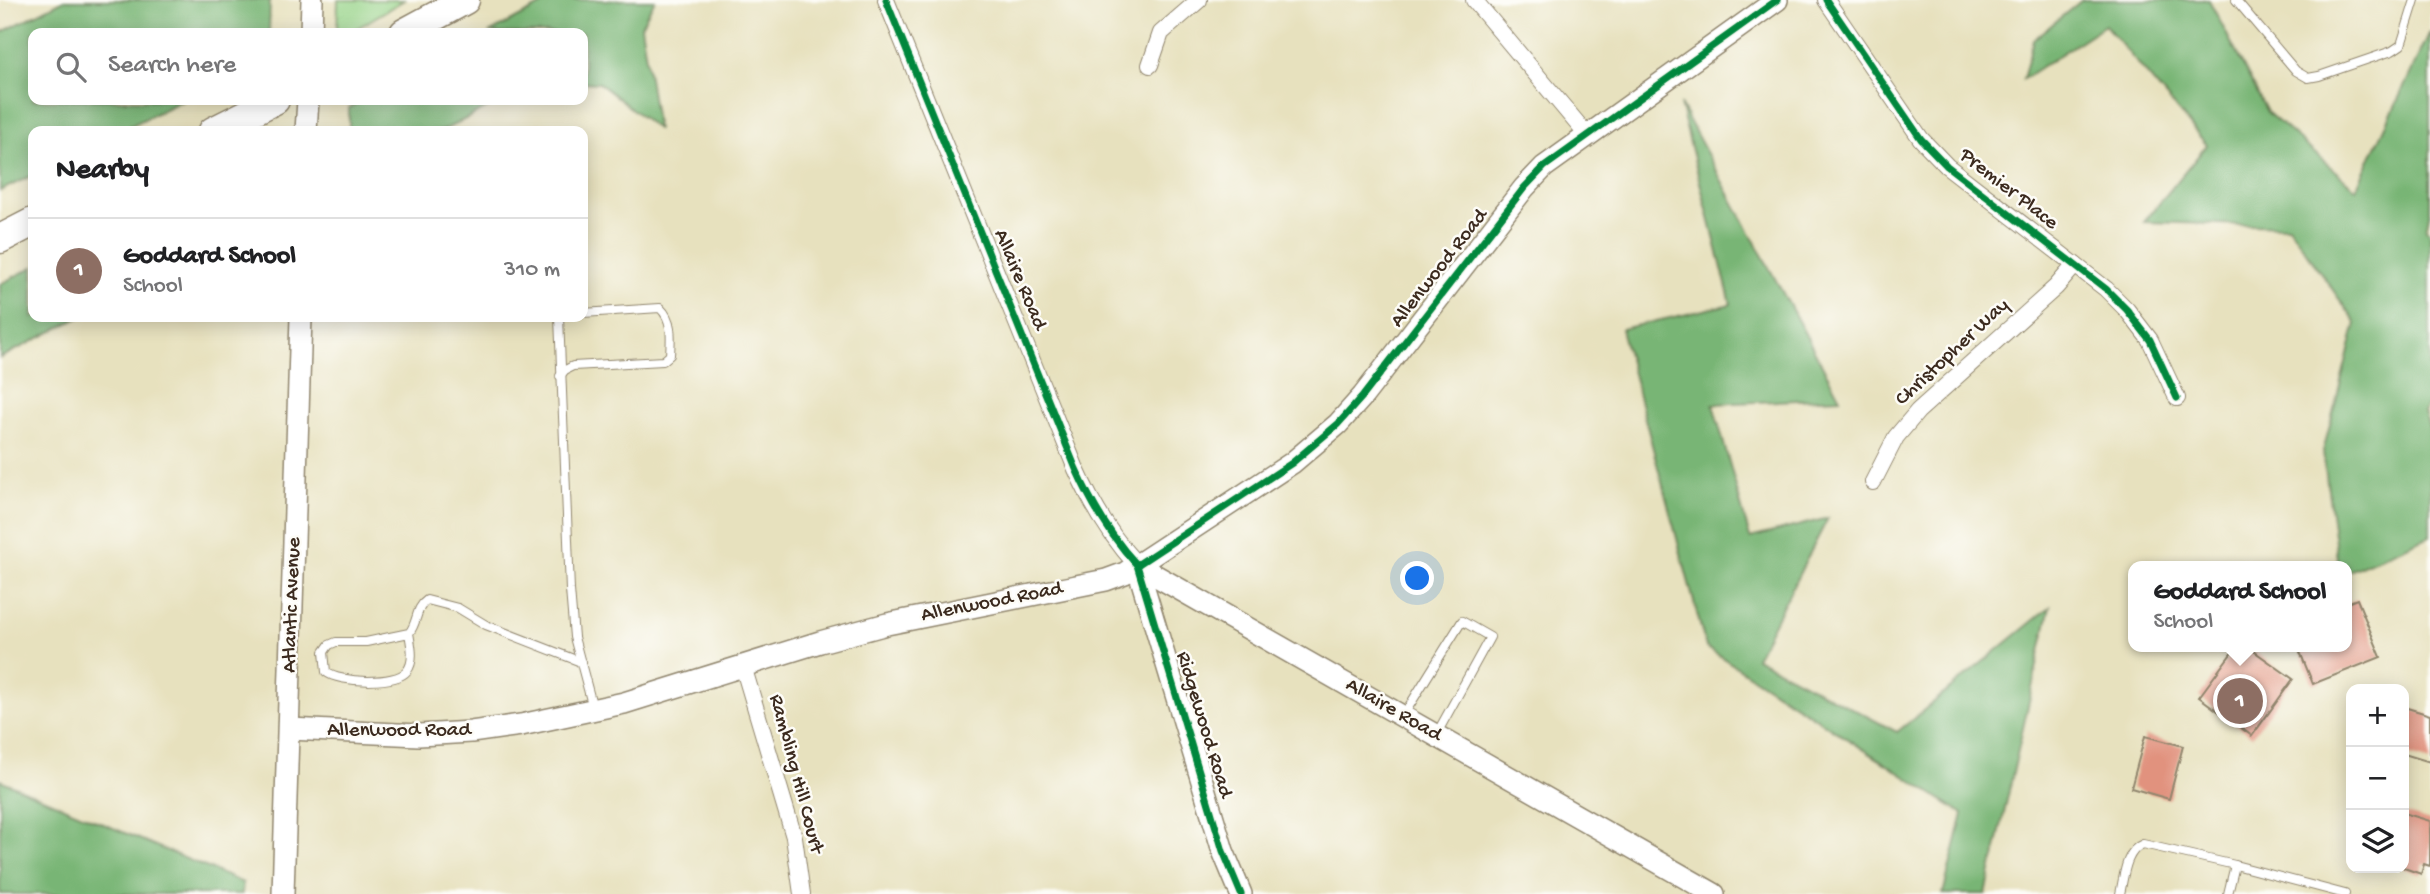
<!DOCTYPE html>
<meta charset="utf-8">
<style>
:root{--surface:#fff;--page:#f2f2f2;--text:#202124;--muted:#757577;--line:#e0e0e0;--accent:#0b8043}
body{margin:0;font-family:"Gochi Hand",sans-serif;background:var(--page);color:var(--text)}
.controls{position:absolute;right:21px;bottom:21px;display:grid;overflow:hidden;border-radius:14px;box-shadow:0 4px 18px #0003}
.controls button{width:63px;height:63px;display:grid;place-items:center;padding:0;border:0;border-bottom:2px solid var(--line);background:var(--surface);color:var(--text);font:35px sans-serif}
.you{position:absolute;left:1418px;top:579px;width:24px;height:24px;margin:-18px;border:5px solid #fff;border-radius:50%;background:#1a73e8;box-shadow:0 0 0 10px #1a73e833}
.badge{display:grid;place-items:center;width:46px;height:46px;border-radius:50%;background:var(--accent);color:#fff;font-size:23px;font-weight:700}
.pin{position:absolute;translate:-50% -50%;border:4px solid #fff;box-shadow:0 2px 7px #0006}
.popup{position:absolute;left:2128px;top:561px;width:224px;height:91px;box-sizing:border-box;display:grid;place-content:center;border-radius:14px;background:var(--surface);filter:drop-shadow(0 2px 5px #0005);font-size:23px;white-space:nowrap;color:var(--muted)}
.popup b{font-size:26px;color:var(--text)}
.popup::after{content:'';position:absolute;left:50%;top:100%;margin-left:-14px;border:14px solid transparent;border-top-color:var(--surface)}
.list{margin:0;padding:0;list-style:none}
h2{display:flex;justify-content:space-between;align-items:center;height:91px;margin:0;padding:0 28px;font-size:30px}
h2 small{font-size:23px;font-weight:400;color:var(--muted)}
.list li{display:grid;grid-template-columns:46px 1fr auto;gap:21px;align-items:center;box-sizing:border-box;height:105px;padding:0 28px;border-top:2px solid var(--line)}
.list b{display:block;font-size:26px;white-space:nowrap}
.list p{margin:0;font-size:23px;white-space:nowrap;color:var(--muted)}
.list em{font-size:23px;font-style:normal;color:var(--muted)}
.icon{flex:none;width:38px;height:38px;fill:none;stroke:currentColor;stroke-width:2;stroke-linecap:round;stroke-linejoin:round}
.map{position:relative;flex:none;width:2430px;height:894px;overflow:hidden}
.search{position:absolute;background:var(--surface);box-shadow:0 4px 18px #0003;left:28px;top:28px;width:560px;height:77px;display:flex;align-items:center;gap:18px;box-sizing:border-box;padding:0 24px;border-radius:14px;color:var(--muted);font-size:26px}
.panel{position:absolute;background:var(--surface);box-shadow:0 4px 18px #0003;left:28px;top:126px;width:560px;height:196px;border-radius:14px}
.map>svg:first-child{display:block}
</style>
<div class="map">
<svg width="2430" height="894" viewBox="0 0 2430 894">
<rect width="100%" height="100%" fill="#fdfcf7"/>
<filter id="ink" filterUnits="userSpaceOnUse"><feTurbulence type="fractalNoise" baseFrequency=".0143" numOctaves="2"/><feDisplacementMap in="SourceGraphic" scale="14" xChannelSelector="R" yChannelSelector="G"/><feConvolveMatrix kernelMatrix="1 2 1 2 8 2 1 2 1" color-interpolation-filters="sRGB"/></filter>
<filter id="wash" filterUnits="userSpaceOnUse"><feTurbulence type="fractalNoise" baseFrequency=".00686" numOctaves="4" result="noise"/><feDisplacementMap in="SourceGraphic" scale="28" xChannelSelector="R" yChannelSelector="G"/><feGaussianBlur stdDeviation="1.57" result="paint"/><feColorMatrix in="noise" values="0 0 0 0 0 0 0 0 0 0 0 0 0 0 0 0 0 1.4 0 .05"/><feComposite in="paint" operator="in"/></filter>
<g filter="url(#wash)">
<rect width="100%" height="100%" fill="#e7e1be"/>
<polygon fill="#96d388" stroke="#687e53" stroke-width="2" points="338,0 404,0 349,33 337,33"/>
<g fill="#78b574" stroke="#5a7049" stroke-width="2">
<polygon points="64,0 270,0 269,33 33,33 33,100 183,100 120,131 33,131 33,175 0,191 0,33"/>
<polygon points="551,0 655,0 641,26 657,129 599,83 583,82 583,33 489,33"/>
<polygon points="2082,0 2209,0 2267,112 2356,189 2430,32 2430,211 2426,229 2430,231 2430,399 2424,413 2430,430 2430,536 2347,572 2347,566 2338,566 2323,452 2356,323 2288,226 2144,222 2207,145 2105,25 2023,79 2033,40"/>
<polygon points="364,100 503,100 442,131 349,131 349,108"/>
<polygon points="1680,104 1840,398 1713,404 1750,538 1828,518 1756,658 1897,732 2050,607 1986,894 1943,894 1963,814 1706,647 1621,329 1731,304"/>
<polygon points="33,267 33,317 80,317 0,358 0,284"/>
<polygon points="0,780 243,883 242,894 0,894"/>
</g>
<g id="blocks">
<g fill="#e1927e">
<polygon points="2357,599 2381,657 2313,684 2298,647 2347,647 2347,603"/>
<polygon points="2236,647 2248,647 2293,679 2252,736 2199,697"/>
<polygon points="2404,707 2430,715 2430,762 2404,754"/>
<polygon points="2145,736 2183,746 2169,799 2131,788"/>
<polygon points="2404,813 2430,821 2430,866 2424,864 2421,874 2404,868"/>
</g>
</g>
</g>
<g filter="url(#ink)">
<use href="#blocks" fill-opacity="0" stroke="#91866e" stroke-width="2"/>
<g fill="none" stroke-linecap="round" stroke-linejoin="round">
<g stroke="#91866e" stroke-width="10">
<g id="lane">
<polyline points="2236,0 2296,71 2308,78 2319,76 2392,51 2401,45 2415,0"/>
<polyline points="559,317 570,590 574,637 593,708"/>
<path d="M560,376l5,-6 8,-4 90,-5 7,-6c1,-17 3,-35 -10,-47l-77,5"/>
<path d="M409,633c2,12 6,28 -2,38 -11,14 -68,12 -81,1l-2,-20 5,-7 7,-3h30l43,-9c9,-10 6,-25 18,-33l31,8 28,17 95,37"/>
<polyline points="1403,716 1462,621 1490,637 1436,735"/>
<path d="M2120,894c4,-17 5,-43 23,-50l92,21 110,29"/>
<polyline points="2228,894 2235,865"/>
</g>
</g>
<g stroke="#91866e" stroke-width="18">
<g id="street">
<path d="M886,0l190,469c16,36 34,67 61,96"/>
<polyline points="1474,0 1587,135"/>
<polyline points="1826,0 1921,139 1947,166 2106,289 2127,310 2150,340 2177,398"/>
<polyline points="1150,65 1161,33 1199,0"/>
<polyline points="1873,482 1896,437 1918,411 2056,287 2075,265"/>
<polyline points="743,666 794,837 802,894"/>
</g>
</g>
<g stroke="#91866e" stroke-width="24">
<g id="secondary">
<polyline points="311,33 312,0"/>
<polyline points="306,131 308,100"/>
<polyline points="1137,565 1714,894"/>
<polyline points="1137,565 1223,851 1241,894"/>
<polyline points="289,729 419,735 471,732 521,725 624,703 820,642 887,624 1106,580 1125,573 1292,463 1338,424 1363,396 1524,188 1544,167 1777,0"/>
<polyline points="283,894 301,317"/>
</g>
</g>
<g stroke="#91866e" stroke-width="31">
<g id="highway">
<polyline points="404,33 465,0"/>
<polyline points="213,131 275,100"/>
<polyline points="0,239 33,222"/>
</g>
</g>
<use href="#lane" stroke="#fff" stroke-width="8"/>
<use href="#street" stroke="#fff" stroke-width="16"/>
<use href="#secondary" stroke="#fff" stroke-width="21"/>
<use href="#highway" stroke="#fff" stroke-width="28"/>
<g stroke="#fdfcf7" stroke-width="11">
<g id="cycleway">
<path d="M886,0l190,469c16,36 34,67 61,96l86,286 18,43"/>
<polyline points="1826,0 1921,139 1947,166 2106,289 2127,310 2150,340 2177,398"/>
<polyline points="1137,565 1292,463 1338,424 1363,396 1524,188 1544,167 1777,0"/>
</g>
</g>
<use href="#cycleway" stroke="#00873e" stroke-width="7"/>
</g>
</g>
<g text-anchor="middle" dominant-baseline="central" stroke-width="5" stroke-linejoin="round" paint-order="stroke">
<g font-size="21" fill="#3b2a1e" stroke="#fdfcf7">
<text transform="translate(2008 190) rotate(38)">Premier Place</text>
<text transform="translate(1440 269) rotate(-52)">Allenwood Road</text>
<text transform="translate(1019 280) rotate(67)">Allaire Road</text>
<text transform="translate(1953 353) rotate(-43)">Christopher Way</text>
<text transform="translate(992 603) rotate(-11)">Allenwood Road</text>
<text transform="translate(293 605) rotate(-88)">Atlantic Avenue</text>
<text transform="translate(1393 711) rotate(30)">Allaire Road</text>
<text transform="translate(1203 725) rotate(73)">Ridgewood Road</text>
<text x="399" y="731">Allenwood Road</text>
<text transform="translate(795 774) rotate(75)">Rambling Hill Court</text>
</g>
</g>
</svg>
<div class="controls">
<button>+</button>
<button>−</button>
<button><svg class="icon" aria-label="layers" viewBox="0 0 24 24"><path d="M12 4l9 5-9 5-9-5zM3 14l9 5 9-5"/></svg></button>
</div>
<div class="you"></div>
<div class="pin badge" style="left:2240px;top:701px;background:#8d6e63">1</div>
<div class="popup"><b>Goddard School</b>School</div>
<div class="search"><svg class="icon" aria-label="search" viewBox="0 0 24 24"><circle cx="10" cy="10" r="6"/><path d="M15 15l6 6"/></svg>Search here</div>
<section class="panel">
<h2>Nearby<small></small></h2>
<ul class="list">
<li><span class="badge" style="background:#8d6e63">1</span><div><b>Goddard School</b><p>School</p></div><em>310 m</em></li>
</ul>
</section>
</div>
